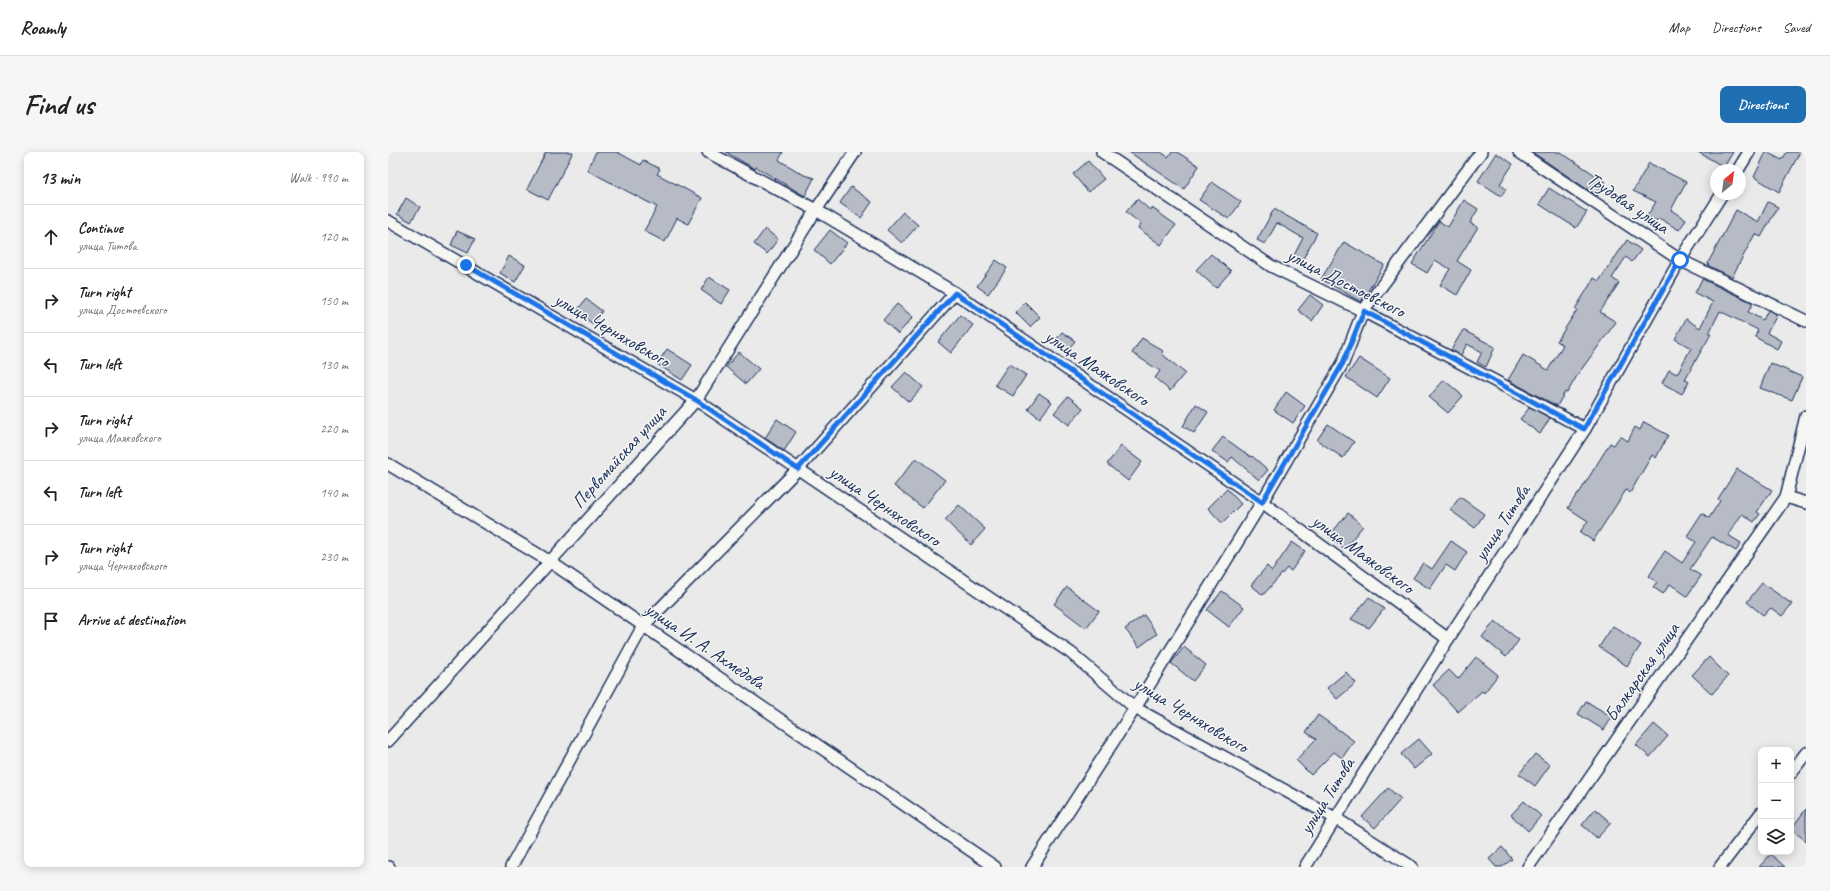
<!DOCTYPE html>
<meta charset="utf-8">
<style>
:root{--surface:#fff;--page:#f6f6f6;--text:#222;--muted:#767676;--line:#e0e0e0;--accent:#1f6fb2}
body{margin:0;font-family:Caveat,sans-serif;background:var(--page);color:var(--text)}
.controls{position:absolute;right:12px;bottom:12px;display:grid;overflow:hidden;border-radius:8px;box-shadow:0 2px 10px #0003}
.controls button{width:36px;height:36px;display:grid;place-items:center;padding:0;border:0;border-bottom:1px solid var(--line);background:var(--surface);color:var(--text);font:20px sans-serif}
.compass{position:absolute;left:1322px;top:12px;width:36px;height:36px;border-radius:50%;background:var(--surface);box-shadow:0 2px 10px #0003;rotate:29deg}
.stop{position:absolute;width:12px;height:12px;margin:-9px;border:3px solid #1a73e8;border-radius:50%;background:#fff}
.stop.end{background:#1a73e8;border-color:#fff;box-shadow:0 1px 4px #0008}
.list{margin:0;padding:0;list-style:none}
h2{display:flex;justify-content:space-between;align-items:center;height:52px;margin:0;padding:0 16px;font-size:17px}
h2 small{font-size:13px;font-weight:400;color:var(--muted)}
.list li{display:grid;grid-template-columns:26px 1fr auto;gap:12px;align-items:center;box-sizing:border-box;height:64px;padding:0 16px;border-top:1px solid var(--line)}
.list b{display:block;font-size:15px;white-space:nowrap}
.list p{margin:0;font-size:13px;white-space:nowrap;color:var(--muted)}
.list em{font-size:13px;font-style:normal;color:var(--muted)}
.icon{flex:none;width:22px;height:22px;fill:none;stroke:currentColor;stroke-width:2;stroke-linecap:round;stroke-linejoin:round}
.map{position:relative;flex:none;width:1418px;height:715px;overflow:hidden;border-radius:8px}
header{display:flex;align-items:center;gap:24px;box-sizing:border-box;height:56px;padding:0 20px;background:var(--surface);border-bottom:1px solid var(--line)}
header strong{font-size:19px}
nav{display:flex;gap:22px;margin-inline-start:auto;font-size:14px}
.intro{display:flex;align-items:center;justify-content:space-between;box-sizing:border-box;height:96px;padding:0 24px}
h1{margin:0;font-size:28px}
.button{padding:10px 18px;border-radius:8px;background:var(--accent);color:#fff;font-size:14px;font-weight:700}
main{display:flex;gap:24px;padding:0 24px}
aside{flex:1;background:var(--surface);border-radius:8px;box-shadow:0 2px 10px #0003}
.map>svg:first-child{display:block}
</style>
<header>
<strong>Roamly</strong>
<nav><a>Map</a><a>Directions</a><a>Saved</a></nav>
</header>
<div class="intro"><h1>Find us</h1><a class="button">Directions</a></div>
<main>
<aside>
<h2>13 min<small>Walk · 990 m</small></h2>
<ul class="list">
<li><svg class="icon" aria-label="ahead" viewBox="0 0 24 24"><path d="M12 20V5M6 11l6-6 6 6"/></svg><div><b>Continue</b><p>улица Титова</p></div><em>120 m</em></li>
<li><svg class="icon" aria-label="right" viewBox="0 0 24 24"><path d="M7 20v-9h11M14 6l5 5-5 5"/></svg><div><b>Turn right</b><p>улица Достоевского</p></div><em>150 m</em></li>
<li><svg class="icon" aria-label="left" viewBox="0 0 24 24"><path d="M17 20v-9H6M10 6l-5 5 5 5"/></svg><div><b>Turn left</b></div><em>130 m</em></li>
<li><svg class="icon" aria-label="right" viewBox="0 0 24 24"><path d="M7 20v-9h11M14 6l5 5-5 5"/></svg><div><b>Turn right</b><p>улица Маяковского</p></div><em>220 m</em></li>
<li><svg class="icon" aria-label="left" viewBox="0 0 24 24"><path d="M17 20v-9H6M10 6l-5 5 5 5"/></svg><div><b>Turn left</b></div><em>140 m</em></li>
<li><svg class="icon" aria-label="right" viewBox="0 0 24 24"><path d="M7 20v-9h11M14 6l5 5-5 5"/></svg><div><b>Turn right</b><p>улица Черняховского</p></div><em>230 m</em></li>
<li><svg class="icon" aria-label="arrive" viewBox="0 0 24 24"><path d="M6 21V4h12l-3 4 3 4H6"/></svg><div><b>Arrive at destination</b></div></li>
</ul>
</aside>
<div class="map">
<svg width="1418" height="715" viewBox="0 0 1418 715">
<rect width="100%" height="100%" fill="#e9eae9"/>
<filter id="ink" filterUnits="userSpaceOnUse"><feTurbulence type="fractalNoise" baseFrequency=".025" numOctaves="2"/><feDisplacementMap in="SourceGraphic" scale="8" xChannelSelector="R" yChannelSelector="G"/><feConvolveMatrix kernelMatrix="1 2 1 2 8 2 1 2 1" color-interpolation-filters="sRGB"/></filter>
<g filter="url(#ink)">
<g fill="#b6bbc6" stroke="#1b2f5e">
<polygon points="158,0 185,0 160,48 139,37"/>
<polygon points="208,0 229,0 253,13 255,8 272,17 269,22 314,46 300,72 289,66 277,90 256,79 269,55 199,18"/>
<polygon points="338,0 395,0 391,8 416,23 426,26 417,44 368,15 367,17"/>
<polygon points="741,0 773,0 780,5 784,0 789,0 811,14 796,37"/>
<polygon points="1144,0 1172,0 1218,30 1209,44"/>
<polygon points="1310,0 1345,0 1336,15"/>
<polygon points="1378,0 1394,8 1399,0 1412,0 1391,40 1366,25"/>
<polygon points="1108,1 1125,12 1112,32 1118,37 1113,44 1090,29"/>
<polygon points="700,9 716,27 700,40 685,22"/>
<polygon points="1261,11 1298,30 1283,58 1298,68 1291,78 1271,66 1268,69 1259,64 1268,50 1245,39"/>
<polygon points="824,30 853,50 841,67 811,48"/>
<polygon points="463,35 484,50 473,66 452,51"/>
<polygon points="1161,36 1199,60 1188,76 1151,52"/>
<polygon points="18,46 32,55 23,70 9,62"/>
<polygon points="749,47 762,58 764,56 788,73 773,93 750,76 753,72 738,60"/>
<polygon points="1076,48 1090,57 1082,71 1090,75 1069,109 1083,118 1069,143 1052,133 1062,117 1047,108 1039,121 1024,112 1051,69 1060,75"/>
<polygon points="1380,50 1390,55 1373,85 1367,82 1344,125 1321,114 1320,111 1348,58 1370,70"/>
<polygon points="886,57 929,81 912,112 904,107 915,86 889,71 877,92 869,88"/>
<polygon points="515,60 530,73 514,91 499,78"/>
<polygon points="377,77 390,87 379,102 366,92"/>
<polygon points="442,78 459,91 442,112 426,98"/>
<polygon points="69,79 87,87 80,101 63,93"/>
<polygon points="1239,88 1253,98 1244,110 1238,105 1224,126 1231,131 1212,160 1228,170 1190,222 1179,241 1177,240 1169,254 1120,228 1135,203 1160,218 1175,193 1169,189 1189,158 1187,157 1206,126 1211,129"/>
<polygon points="956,90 996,113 973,150 933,127"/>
<polygon points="823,102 843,119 828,136 808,118"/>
<polygon points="121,104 137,113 127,130 112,121"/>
<polygon points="608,108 619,116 600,142 589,134"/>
<polygon points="321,125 342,138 333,152 313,138"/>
<polygon points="1314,127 1365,151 1360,160 1375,168 1380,158 1389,163 1379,181 1393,189 1389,197 1367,185 1370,178 1332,159 1321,181 1323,182 1297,227 1301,230 1294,242 1274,231 1281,218 1289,222 1303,196 1287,187 1298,167 1312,176 1325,150 1307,141"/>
<polygon points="922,143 935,153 924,169 910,158"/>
<polygon points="198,147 214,159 205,172 188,160"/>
<polygon points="637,150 652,165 642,175 627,160"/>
<polygon points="509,152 525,165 510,182 495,168"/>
<polygon points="572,163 585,173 563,201 550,190"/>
<polygon points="1075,178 1107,195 1098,215 1089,210 1094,200 1079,192 1073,203 1063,198"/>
<polygon points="674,180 687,189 677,201 665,192"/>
<polygon points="754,186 775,199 774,202 797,221 782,239 767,226 772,219 744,201"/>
<polygon points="279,197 304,213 294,228 269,212"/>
<polygon points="351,200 371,217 358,232 338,215"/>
<polygon points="971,206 1002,226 989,246 958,225"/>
<polygon points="1382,211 1414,225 1404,248 1372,236"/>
<polygon points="621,212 638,223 625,244 607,233"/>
<polygon points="518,220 535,235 521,250 504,235"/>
<polygon points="1056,228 1075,244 1060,261 1041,245"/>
<polygon points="898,240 917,254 905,271 886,258"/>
<polygon points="651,241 664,250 652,266 640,257"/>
<polygon points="680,244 695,256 681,273 666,261"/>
<polygon points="808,252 820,260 806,281 795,274"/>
<polygon points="1142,255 1162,266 1152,282 1132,267"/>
<polygon points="389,267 408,280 396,299 377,286"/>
<polygon points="1256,270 1280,283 1268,306 1264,303 1242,341 1238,338 1205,389 1192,380 1200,369 1180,356 1189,342 1190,343 1222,291 1226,293 1232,284 1240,289 1247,275 1252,278"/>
<polygon points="940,272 966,290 955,306 929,288"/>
<polygon points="835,285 863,305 864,304 880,318 871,328 844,305 840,310 824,299"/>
<polygon points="733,294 754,310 740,329 719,312"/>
<polygon points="528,306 557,328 535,356 506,334"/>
<polygon points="1349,317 1384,338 1369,360 1372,362 1366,370 1354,362 1340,383 1353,391 1348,399 1324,385 1302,417 1313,424 1299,444 1282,432 1275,442 1265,435 1269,430 1261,424 1277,399 1294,411 1308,390 1299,384 1314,361 1321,366 1332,349 1330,347"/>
<polygon points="839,337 853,352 834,371 820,356"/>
<polygon points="1072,345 1096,362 1087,376 1062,358"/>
<polygon points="571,353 597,377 583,393 557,368"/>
<polygon points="960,361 975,374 956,397 941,384"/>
<polygon points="1063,389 1079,400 1067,419 1058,413 1042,437 1025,426 1035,411 1044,417"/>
<polygon points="904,390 917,399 903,419 899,416 875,443 863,433 879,414 884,419"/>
<polygon points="1374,431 1404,452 1394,464 1383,456 1375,463 1359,450"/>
<polygon points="679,435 711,459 698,476 666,452"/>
<polygon points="834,439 856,455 841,475 819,458"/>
<polygon points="981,445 996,457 981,476 963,467"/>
<polygon points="756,463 769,482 751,495 737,477"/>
<polygon points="1107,469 1131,488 1118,505 1094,485"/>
<polygon points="1225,474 1253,493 1239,514 1211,495"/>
<polygon points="796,495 818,513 805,529 783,511"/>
<polygon points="1088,505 1110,523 1096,541 1094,539 1070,560 1045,533 1061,518 1070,527"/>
<polygon points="1321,505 1340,524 1324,542 1304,523"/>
<polygon points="958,520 968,531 949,547 939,536"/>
<polygon points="1198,549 1224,565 1216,578 1190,562"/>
<polygon points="930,563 966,589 954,606 946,600 923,623 908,608 928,587 918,580"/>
<polygon points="1266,572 1280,584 1262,605 1248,593"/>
<polygon points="1031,587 1044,602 1026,617 1013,602"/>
<polygon points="1147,602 1162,613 1147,634 1131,622"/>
<polygon points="1000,636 1013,647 987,676 974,665"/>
<polygon points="1136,649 1153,664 1140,679 1123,663"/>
<polygon points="1207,657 1223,671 1209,686 1194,673"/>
<polygon points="1418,657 1418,689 1403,677"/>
<polygon points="1114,695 1124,707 1114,715 1108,715 1101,707"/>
<polygon points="1383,702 1397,715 1371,715"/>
</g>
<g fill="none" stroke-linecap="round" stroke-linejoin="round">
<g stroke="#1b2f5e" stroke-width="14">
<g id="minor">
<polyline points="320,0 428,58 567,141 874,350 1060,487"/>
<polyline points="714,0 883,114 975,159 1197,277"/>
<polyline points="1131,0 1292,108 1418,169"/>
<polyline points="1350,18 1361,0"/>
<polyline points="0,69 308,248 683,501 747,556 947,666 1024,715"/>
<polyline points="0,312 161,409 607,715"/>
<polyline points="1398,345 1418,351"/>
<polyline points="0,589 308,248 428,58 467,0"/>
<polyline points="1403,621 1418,601"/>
<polyline points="0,715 1,715"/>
<polyline points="123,715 255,474 410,317 567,141"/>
<polyline points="644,715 747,556 874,350 955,211 975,159 1093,0"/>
<polyline points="917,715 1060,487 1197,277 1292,108 1334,42"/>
<polyline points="1140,715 1398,345 1418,264"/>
<polyline points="1332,715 1373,661"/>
</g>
</g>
<use href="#minor" stroke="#f6f6f2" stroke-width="11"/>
</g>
</g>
<g fill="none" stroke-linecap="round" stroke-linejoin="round" filter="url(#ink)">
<polyline stroke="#1a73e8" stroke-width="5" points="78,113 308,248 410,317 567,141 874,350 955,211 976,159 1196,277 1292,108"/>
</g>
<g text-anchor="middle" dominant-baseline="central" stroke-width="3" stroke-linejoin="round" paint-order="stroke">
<g font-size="19" fill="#1b2f5e" stroke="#f6f6f2">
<text transform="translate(1240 51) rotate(34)">Трудовая улица</text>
<text transform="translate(958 131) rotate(27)">улица Достоевского</text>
<text transform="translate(224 178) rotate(30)">улица Черняховского</text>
<text transform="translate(709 216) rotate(34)">улица Маяковского</text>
<text transform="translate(231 305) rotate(-48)">Первомайская улица</text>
<text transform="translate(497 354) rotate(34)">улица Черняховского</text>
<text transform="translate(1114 371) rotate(-57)">улица Титова</text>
<text transform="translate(975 402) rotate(36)">улица Маяковского</text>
<text transform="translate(317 494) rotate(34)">улица И. А. Ахмедова</text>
<text transform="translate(1254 520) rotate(-55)">Балкарская улица</text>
<text transform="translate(803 563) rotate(31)">улица Черняховского</text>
<text transform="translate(939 644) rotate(-58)">улица Титова</text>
</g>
</g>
</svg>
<div class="controls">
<button>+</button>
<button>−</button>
<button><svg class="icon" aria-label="layers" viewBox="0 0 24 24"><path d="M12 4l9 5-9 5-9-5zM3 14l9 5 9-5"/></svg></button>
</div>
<svg class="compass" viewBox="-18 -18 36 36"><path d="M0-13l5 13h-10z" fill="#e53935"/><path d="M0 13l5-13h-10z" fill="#767676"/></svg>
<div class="stop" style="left:1292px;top:108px"></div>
<div class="stop end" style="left:78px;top:113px"></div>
</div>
</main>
